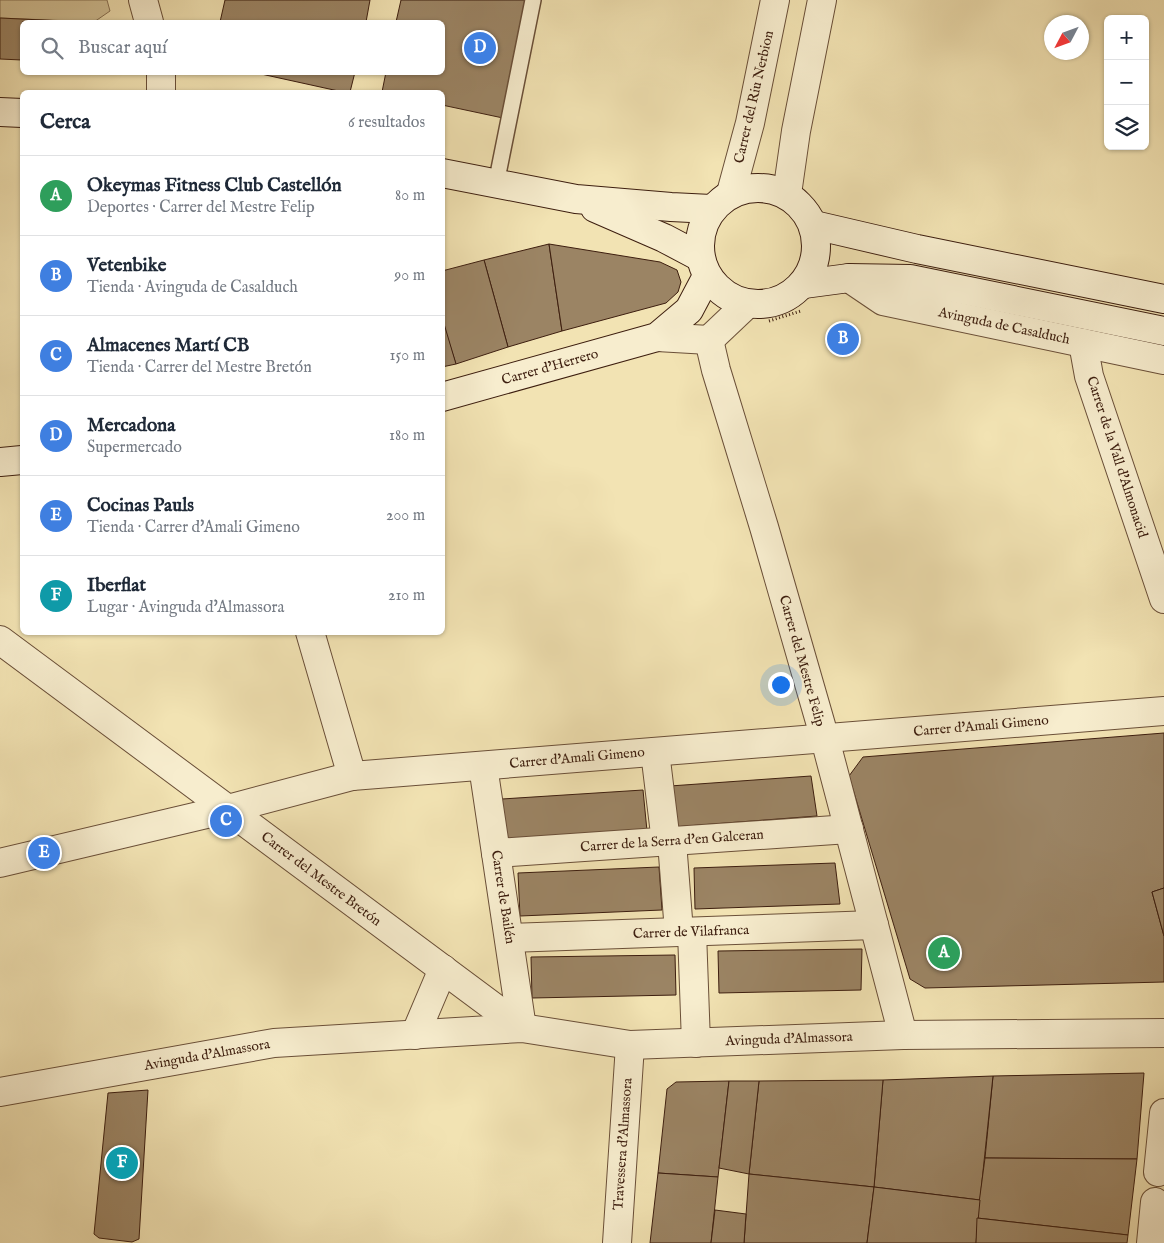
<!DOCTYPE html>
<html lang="es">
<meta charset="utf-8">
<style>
:root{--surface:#fff;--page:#f6f6f7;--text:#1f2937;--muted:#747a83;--line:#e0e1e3;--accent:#db2777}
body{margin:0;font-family:"IM FELL English",serif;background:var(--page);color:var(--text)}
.controls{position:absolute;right:15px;top:15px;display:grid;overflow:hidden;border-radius:8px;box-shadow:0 1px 4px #0004}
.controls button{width:45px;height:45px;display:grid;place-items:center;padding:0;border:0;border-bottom:1px solid var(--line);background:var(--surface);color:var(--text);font:25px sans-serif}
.compass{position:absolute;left:1044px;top:15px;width:45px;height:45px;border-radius:50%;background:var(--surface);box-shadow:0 1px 4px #0004;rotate:229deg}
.you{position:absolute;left:780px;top:684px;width:18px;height:18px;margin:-12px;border:4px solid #fff;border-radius:50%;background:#1a73e8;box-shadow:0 0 0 8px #1a73e833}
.badge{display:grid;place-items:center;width:32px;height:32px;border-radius:50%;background:var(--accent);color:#fff;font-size:16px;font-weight:700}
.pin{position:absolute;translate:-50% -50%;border:2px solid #fff;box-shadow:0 1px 5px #0006}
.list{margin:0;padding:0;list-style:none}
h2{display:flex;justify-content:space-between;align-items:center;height:65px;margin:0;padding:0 20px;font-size:21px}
h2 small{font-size:16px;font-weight:400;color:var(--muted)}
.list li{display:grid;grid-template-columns:32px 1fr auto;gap:15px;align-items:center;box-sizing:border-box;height:80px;padding:0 20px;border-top:1px solid var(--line)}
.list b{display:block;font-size:19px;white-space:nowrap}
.list p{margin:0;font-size:16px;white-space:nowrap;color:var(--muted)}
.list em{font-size:16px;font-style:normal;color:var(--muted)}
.icon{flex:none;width:28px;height:28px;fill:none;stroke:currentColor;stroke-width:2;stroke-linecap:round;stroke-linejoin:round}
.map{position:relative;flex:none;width:1164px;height:1243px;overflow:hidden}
.search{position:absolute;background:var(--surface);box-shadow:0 1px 4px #0004;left:20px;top:20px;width:425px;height:55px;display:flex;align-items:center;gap:12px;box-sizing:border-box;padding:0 18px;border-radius:8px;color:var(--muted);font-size:19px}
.panel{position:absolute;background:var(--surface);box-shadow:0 1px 4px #0004;left:20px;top:90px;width:425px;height:545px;border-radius:8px}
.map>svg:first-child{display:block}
</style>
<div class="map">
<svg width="1164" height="1243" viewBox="0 0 1164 1243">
<rect width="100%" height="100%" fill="#f2e3b3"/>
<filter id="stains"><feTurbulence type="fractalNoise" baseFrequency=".004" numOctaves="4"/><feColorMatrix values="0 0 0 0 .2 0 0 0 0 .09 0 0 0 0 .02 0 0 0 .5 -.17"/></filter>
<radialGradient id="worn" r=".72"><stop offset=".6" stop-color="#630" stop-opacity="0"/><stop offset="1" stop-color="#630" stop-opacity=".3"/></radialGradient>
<polygon fill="#d3c297" stroke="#887053" points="0,0 107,0 110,11 94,22 0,18"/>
<g fill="#9b8464" stroke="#3d1e0f">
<polygon points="225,0 370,0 366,22 220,22"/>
<polygon points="401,0 527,0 503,118 442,105 442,92 382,92 386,72 442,72 442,22 396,22"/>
<polygon points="0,18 85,22 22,22 22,60 0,59"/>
<polygon points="252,72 355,72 350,92 343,92"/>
<polygon points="549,244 562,331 508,347 484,260"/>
<polygon points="549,244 660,262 677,270 681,282 678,292 666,303 562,331"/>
<polygon points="484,260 508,347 456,364 442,321 442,271"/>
<polygon points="442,317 456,364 442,367"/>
<polygon points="1164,733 1164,888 1152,892 1164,936 1164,982 925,988 910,979 849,776 863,757"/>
<polygon points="811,776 817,816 674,827 670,786"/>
<polygon points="643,790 647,831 506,841 502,799"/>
<polygon points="835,863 840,904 695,909 694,868"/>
<polygon points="659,867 662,910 520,916 518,873"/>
<polygon points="1164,888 1164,936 1152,892"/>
<polygon points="862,949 861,990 719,993 718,951"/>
<polygon points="675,955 676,995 532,998 531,957"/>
<polygon points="1144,1073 1137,1159 985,1158 993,1076"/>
<polygon points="993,1076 980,1200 874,1187 883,1080"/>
<polygon points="883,1080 874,1187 749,1174 759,1081"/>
<polygon points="729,1081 718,1177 658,1173 667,1089 676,1082"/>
<polygon points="729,1081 759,1081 749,1174 719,1168"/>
<polygon points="148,1090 139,1239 132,1242 99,1238 94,1234 108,1093"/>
<polygon points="985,1158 1137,1159 1128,1235 977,1218"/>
<polygon points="658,1173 718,1177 711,1243 650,1243"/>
<polygon points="749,1174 874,1187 867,1243 744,1243"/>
<polygon points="874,1187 980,1200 976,1243 867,1243"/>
<polygon points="715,1210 746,1214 744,1243 711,1243"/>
<polygon points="977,1218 1128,1235 1127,1243 976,1243"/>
</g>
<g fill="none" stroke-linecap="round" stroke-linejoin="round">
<g stroke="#6a4f38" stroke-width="18">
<polyline id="lane" points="496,184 533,0"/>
</g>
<g stroke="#6a4f38" stroke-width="30">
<g id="street">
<polyline points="143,0 149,22"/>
<polyline points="161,92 161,72"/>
<polyline points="731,193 750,123 775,0"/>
<polyline points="787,194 796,131 822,0"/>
<polyline points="849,278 883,301 1164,360"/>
<polyline points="657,337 709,340"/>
<polyline points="709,340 716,370 764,527 825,739 903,1035"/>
<polyline points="709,340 747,304"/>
<polyline points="1083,343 1089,376 1164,599"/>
<polyline points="310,632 352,776"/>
<polyline points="0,640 522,1028"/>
<polyline points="655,752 666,842"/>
<polyline points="483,766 522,1028"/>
<polyline points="672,842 679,932"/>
<polyline points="496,853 849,829"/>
<polyline points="0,863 228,809 352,776 1164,711"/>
<polyline points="692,932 696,1043"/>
<polyline points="509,938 874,925"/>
<polyline points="415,1035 443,969"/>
<polyline points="0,1092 274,1043 522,1028 630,1045 903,1035 1164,1033"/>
<polyline points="1158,1172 1164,1113"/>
<polyline points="617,1243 630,1045"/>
<polyline points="1151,1243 1155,1202"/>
</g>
</g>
<g stroke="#3d1e0f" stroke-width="30">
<g id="secondary">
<polyline points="0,112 22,113"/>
<polyline points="442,173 576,199 671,207 711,209"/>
<circle cx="758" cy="246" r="58"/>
<polyline points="595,208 664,238 700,257"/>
<polyline points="814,225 917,249 1164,299"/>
<polyline points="804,284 849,278 910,279 1164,331"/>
<polyline points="442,397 657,337 689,310 707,276"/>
<polyline points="0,462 22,460"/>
</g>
</g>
<polyline stroke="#3d1e0f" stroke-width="3" stroke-dasharray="1 2.5" stroke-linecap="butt" points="769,321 801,311"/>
<use href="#lane" stroke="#f7edce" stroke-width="15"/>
<use href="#street" stroke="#f7edce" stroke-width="28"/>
<use href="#secondary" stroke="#f7edce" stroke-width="28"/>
</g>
<g text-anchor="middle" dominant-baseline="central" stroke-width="4" stroke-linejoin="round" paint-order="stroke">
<g font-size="14" fill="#3d1e0f" stroke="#f7edce">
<text transform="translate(754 97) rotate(-77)">Carrer del Riu Nerbion</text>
<text transform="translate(1004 326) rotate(12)">Avinguda de Casalduch</text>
<text transform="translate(550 367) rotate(-16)">Carrer d'Herrero</text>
<text transform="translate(1117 457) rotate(72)">Carrer de la Vall d'Almonacid</text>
<text transform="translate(802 661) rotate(74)">Carrer del Mestre Felip</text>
<text transform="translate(981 726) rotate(-5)">Carrer d'Amali Gimeno</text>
<text transform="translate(577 758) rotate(-5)">Carrer d'Amali Gimeno</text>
<text transform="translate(672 841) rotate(-4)">Carrer de la Serra d'en Galceran</text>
<text transform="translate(321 879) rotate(37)">Carrer del Mestre Bretón</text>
<text transform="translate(503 897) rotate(81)">Carrer de Bailén</text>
<text transform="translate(691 932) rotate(-2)">Carrer de Vilafranca</text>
<text transform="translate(789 1039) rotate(-2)">Avinguda d'Almassora</text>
<text transform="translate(207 1055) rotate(-10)">Avinguda d'Almassora</text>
<text transform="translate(623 1144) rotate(-86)">Travessera d'Almassora</text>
</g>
</g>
<rect width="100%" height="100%" filter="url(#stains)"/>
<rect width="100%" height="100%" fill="url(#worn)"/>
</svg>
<div class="controls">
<button>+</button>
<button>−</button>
<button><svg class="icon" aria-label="layers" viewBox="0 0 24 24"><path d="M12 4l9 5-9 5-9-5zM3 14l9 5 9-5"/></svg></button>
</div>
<svg class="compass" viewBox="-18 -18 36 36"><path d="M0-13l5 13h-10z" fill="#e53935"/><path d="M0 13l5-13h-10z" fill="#747a83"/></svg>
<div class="you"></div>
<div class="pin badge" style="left:944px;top:953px;background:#2e9e5b">A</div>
<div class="pin badge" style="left:843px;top:339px;background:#3f7fe0">B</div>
<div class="pin badge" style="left:226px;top:821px;background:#3f7fe0">C</div>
<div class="pin badge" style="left:480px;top:48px;background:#3f7fe0">D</div>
<div class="pin badge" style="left:44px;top:853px;background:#3f7fe0">E</div>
<div class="pin badge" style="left:122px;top:1163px;background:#0f9aa8">F</div>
<div class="search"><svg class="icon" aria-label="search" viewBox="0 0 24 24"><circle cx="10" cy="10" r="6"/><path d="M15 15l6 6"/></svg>Buscar aquí</div>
<section class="panel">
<h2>Cerca<small>6 resultados</small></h2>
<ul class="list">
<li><span class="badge" style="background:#2e9e5b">A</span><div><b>Okeymas Fitness Club Castellón</b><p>Deportes · Carrer del Mestre Felip</p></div><em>80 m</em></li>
<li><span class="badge" style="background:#3f7fe0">B</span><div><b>Vetenbike</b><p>Tienda · Avinguda de Casalduch</p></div><em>90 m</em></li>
<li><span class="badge" style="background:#3f7fe0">C</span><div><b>Almacenes Martí CB</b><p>Tienda · Carrer del Mestre Bretón</p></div><em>150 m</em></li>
<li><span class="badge" style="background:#3f7fe0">D</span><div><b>Mercadona</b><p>Supermercado</p></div><em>180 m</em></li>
<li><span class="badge" style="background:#3f7fe0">E</span><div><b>Cocinas Pauls</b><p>Tienda · Carrer d'Amali Gimeno</p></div><em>200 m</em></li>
<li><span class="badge" style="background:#0f9aa8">F</span><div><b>Iberflat</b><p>Lugar · Avinguda d'Almassora</p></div><em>210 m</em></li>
</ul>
</section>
</div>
